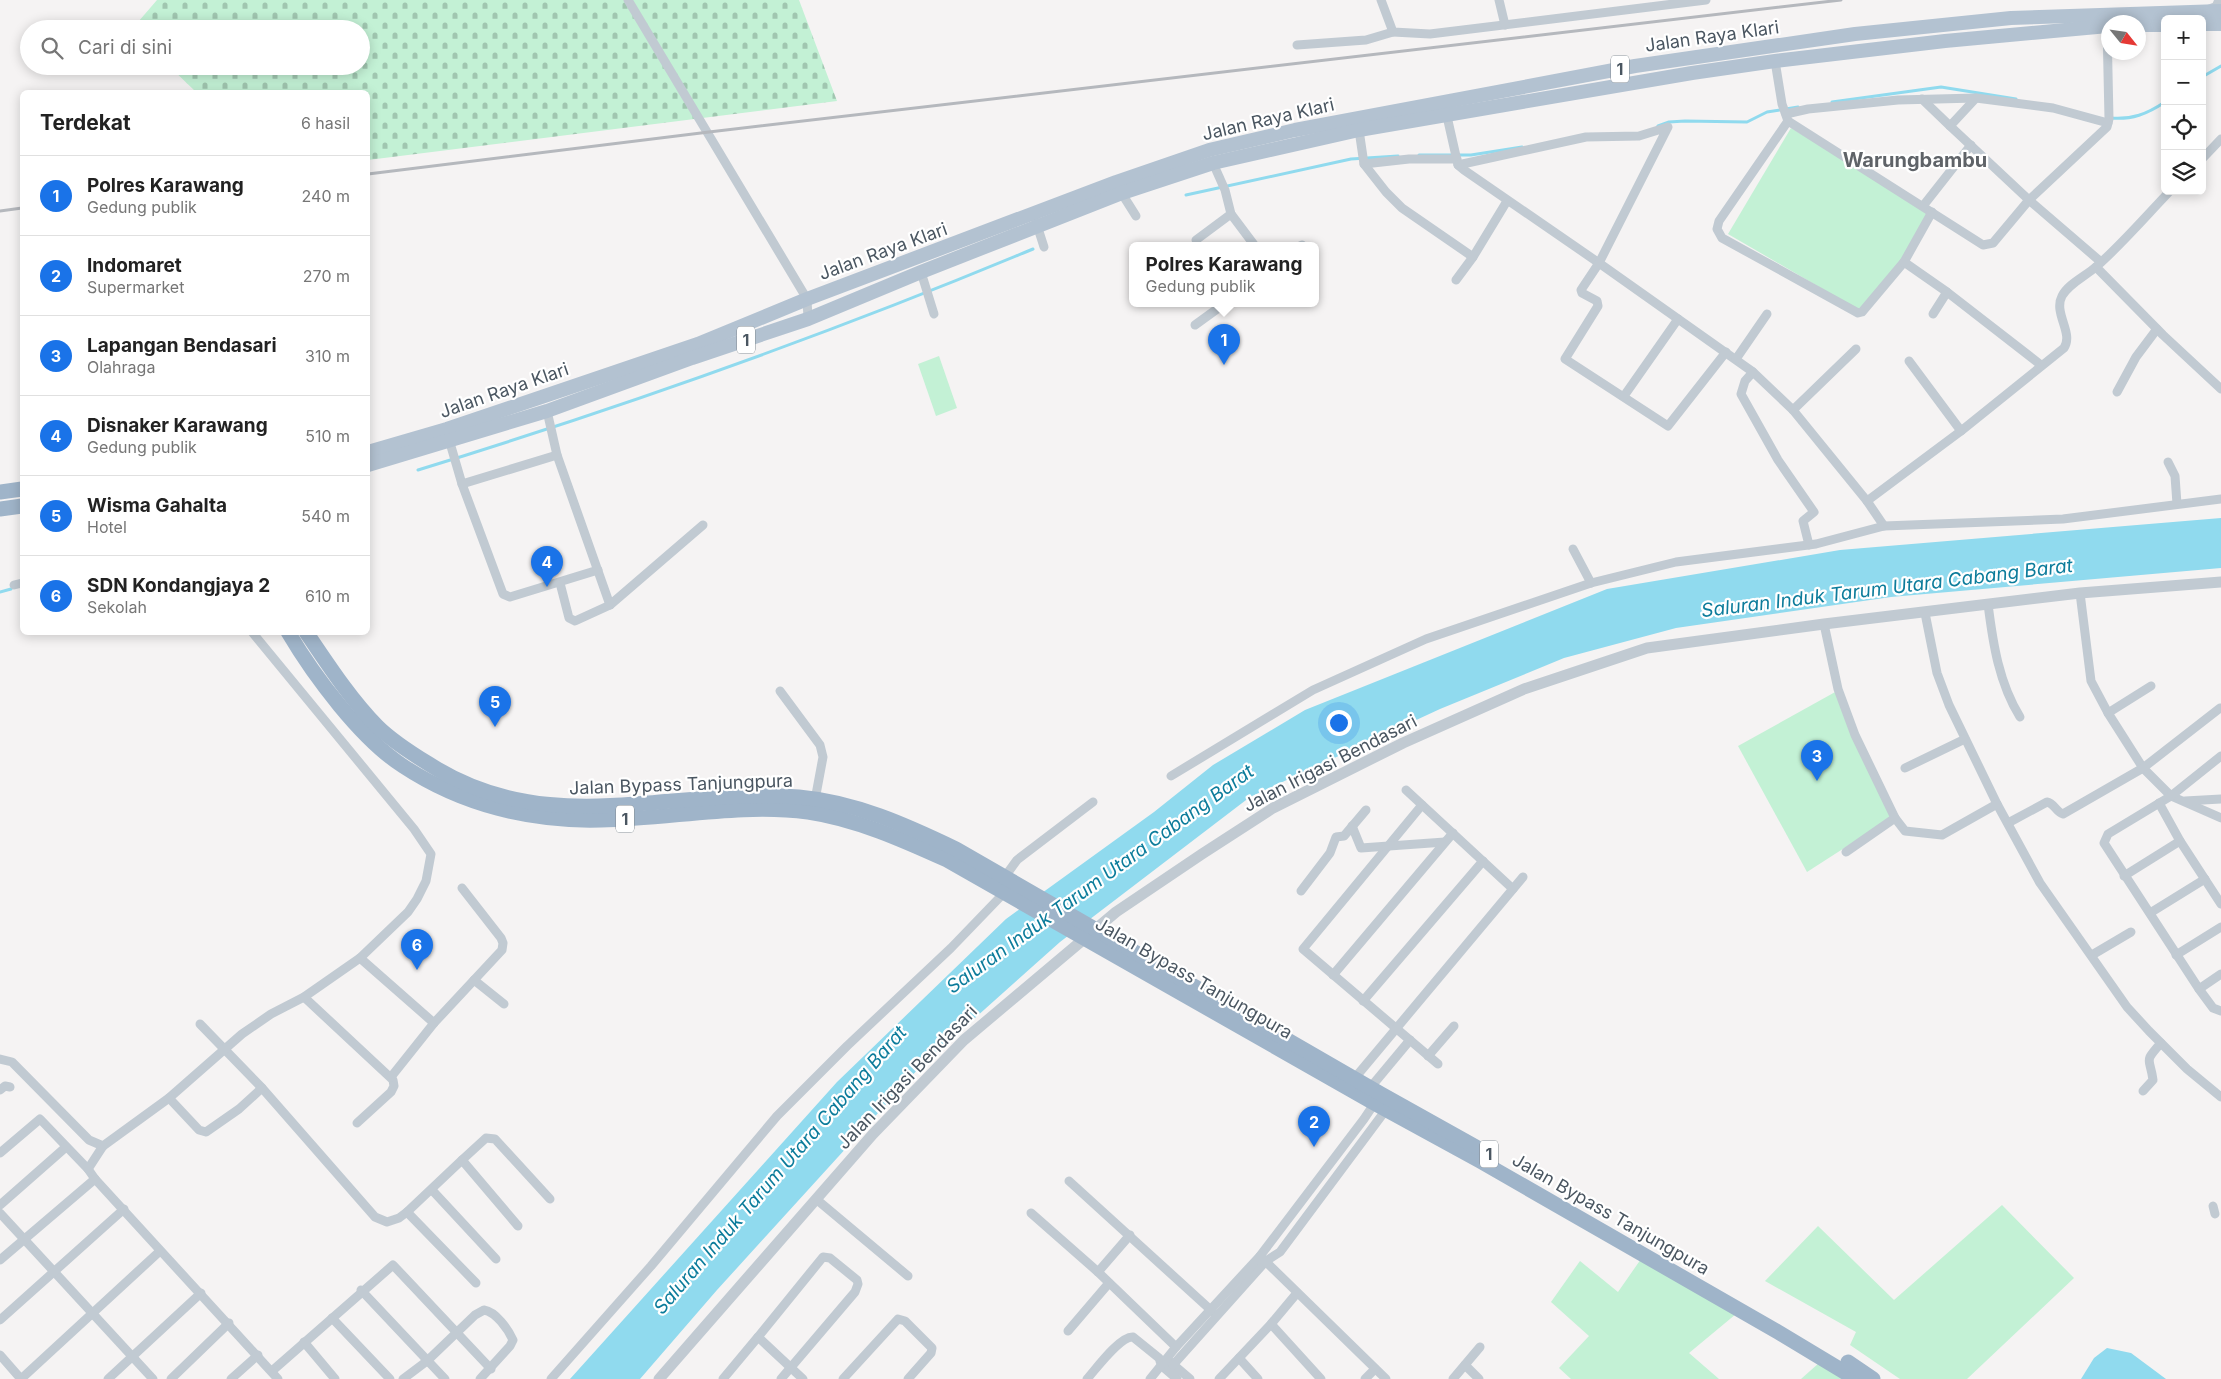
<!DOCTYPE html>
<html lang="id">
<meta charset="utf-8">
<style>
:root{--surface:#fff;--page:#f2f2f2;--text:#222;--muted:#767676;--line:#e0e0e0;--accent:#1a73e8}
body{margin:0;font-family:Inter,sans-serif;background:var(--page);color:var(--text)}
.controls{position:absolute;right:15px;top:15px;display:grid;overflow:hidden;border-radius:8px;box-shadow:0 2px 12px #0003}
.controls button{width:45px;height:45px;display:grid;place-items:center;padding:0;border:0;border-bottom:1px solid var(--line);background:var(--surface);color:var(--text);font:25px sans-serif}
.compass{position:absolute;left:2101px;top:15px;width:45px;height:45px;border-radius:50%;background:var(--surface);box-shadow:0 2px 12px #0003;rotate:120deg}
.you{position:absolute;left:1338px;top:722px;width:18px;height:18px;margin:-12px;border:4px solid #fff;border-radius:50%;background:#1a73e8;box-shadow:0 0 0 8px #1a73e833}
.badge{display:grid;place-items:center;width:32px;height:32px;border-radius:50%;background:var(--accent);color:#fff;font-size:16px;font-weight:700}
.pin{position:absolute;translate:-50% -41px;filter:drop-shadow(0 1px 2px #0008)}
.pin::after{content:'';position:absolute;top:26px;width:18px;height:15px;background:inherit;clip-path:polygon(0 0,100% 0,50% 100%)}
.popup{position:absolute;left:1129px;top:242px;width:190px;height:65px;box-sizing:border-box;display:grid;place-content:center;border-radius:8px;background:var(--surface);filter:drop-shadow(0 1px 4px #0005);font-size:16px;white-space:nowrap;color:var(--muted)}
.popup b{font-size:19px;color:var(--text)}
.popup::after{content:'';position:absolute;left:50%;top:100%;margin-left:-10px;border:10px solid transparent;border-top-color:var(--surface)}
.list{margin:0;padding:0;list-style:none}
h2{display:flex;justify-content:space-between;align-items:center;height:65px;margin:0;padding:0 20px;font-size:21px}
h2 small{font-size:16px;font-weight:400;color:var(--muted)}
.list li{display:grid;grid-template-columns:32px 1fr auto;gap:15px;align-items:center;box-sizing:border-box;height:80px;padding:0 20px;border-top:1px solid var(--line)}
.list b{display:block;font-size:19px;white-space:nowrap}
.list p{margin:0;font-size:16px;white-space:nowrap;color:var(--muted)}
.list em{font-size:16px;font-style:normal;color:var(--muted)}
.icon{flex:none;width:28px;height:28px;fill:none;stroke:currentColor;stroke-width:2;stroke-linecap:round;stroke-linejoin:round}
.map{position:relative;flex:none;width:2221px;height:1379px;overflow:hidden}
.search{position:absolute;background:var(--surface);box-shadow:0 2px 12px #0003;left:20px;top:20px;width:350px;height:55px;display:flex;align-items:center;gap:12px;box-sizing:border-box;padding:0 18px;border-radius:28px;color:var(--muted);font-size:19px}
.panel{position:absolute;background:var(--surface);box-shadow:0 2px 12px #0003;left:20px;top:90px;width:350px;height:545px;border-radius:8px}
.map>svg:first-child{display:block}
</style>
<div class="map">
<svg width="2221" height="1379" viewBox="0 0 2221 1379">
<defs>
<pattern id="cemetery-stones" width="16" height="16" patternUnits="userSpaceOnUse" patternTransform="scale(1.25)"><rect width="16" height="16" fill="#c3f1d5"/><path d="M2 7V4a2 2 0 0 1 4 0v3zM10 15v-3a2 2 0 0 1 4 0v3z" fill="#a0c6b0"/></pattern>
</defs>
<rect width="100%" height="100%" fill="#f5f3f3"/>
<g fill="#c3f1d5">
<polygon points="1791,128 1932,212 1904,262 1862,312 1728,234"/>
<polygon points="939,356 957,408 936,416 918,364"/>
<polygon points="1837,691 1894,816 1807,872 1738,746"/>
<polygon points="2002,1205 2074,1278 1967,1379 1900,1379 1850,1345 1856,1332 1765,1281 1818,1226 1894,1300"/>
<polygon points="1641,1259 1736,1314 1689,1353 1719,1379 1571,1379 1559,1368 1589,1336 1551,1302 1580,1261 1618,1292"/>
<polygon points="1819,1363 1844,1379 1801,1379"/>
</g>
<polygon fill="url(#cemetery-stones)" points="157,0 799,0 837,101 368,160 368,92 196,92 169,66 361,66 361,29 132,29"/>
<g fill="#90daee">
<polygon points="2221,518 2221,568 1891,597 1676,628 1564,658 1440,709 1250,797 1060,942 919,1068 717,1290 640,1379 570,1379 837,1082 1006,919 1154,812 1213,765 1305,710 1607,589 1840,550"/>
<polygon points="2107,1348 2131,1353 2166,1379 2081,1379 2094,1358"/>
</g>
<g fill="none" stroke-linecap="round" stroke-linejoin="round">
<g stroke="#90daee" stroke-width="3">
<polyline points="2202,77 2221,66"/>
<polyline points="1832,102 1941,87 2016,99"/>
<path d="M2110,118c22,2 37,-4 55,-16"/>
<polyline points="1658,126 1669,122 1685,121 1747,122 1767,112 1798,107"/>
<polyline points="1419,155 1471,155 1522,147"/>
<polyline points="1186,195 1351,159 1398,156"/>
<path d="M418,470c208,-64 414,-137 615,-221"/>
<polyline points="0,592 11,589"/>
</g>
<g stroke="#c1cad2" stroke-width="9">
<polyline points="628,0 807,299 808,319"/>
<polyline points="1381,0 1393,32 1430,34 1706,0"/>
<polyline points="1499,0 1505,25"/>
<polyline points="1297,45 1366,40 1393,32"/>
<polyline points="1775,61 1782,104 1788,121 1983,245 1993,243 2029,200 2107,127 2109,119 2107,26"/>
<polyline points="1976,98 1950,126 2029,200 2101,262"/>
<polyline points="1922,99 1950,126"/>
<polyline points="1446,112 1458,165 1464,170 1599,263 1753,372 1793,410 1867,501 1884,526"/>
<polyline points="1786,114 1808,109 1898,100 1976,98 2053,108 2108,123"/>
<polyline points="1788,121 1719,221 1717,229 1722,238 1858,313 1862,312 1904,262 1932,212"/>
<polyline points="1359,130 1364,164 1386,192 1402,208 1473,257"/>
<polyline points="2202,159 2221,139"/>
<polyline points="1213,163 1225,190 1231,214 1255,246"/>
<polyline points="1364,164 1409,159 1457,159"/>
<polyline points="1458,165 1586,137 1639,136 1668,127 1599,263 1581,290 1582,293 1597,301 1598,306 1565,359 1668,426 1726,352"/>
<polyline points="1119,189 1136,216"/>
<polyline points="1923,206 1971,145"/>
<polyline points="1036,222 1044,247"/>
<polyline points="1196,240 1231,214"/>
<polyline points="1300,246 1302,245"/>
<polyline points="1904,262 1947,292 2041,365"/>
<polyline points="2096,267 2163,335 2221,389"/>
<polyline points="921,272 934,314"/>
<polyline points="1456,280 1473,257 1507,201"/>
<polyline points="1933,314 1947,292"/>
<polyline points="1195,325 1224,304"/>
<polyline points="1736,359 1767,314"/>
<polyline points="1909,361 1961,431"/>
<polyline points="1753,372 1745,381 1741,394 1778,460 1814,512 1803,521 1809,545"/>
<polyline points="2117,392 2136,357 2157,329"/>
<polyline points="1624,396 1678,319"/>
<polyline points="1793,410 1856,349"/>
<polyline points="547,411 557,455 610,605"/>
<polyline points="448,436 462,484 503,594 510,597 598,570"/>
<polyline points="2168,462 2175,476 2177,504"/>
<polyline points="462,484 557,455"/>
<path d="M1867,501l94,-70 103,-83c10,-15 -11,-35 -2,-52 7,-13 24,-20 35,-30 26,-23 49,-50 73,-75"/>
<polyline points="1573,549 1591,583"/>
<polyline points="560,583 569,618 575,621 610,605 703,525"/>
<polyline points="14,585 22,583"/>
<polyline points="2080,593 2091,681 2108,713 2143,768 2171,796 2221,818"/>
<path d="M1988,604c5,40 11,79 32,113"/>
<polyline points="1925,613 1937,673 1949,705 1997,804 2040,883 2127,1007 2149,1031 2187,1069 2221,1097"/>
<polyline points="1824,624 1838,689 1855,735 1895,818 1846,852"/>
<polyline points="780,691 820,745 823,757 815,800"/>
<polyline points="2108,713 2151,686"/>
<polyline points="2221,756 2171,796 2108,834 2104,843 2199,989 2213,1008 2221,1011"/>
<polyline points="1905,768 1965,739"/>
<polyline points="1171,776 1313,690 1426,639 1591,583 1676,562 1816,544 1884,526 2063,519 2221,499"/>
<polyline points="1406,790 1513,889"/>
<polyline points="2185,801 2221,799"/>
<polyline points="2159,803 2180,841 2221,904"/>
<polyline points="1422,805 1303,949 1438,1064"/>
<polyline points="1895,818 1905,831 1942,835 1997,804"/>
<path d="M2008,823l39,-21c7,1 9,10 16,12l80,-46 77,-60"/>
<polyline points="1352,826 1361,848 1445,842"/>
<polyline points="2124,876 2180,841"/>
<polyline points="1004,878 1017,860 1093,802"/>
<polyline points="1301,891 1330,853 1336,837 1344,836 1366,810"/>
<polyline points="2150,913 2205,879"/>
<polyline points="2092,955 2131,932"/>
<polyline points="2176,955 2221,927"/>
<polyline points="360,958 434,1023"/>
<polyline points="1333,975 1453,833"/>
<polyline points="474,980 504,1004"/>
<polyline points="2199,989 2221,974"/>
<polyline points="304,997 393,1080 394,1086 391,1092 357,1123"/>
<polyline points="1363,1001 1483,861"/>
<polyline points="200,1024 262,1088 375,1217 387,1222 399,1218 407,1212 476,1283"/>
<polyline points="1428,1056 1454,1026"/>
<polyline points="0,1059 12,1062 89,1140 103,1146 169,1098 242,1034 271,1014 304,997 360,958 408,912 417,899 426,881 431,854 414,829 252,632"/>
<polyline points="391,1077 434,1023 502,950 503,943 501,938 462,888"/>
<polyline points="1354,1079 1523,877"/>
<polyline points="1370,1088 1410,1040"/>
<polyline points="0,1090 5,1086 10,1087"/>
<path d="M2143,1091l10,-11c-3,-23 -10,-17 8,-37"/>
<polyline points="169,1098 199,1130 206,1132 239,1109 262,1088"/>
<polyline points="0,1153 40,1119 88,1169 95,1179 278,1379"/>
<polyline points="462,1160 486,1138 495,1139 550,1199"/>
<polyline points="88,1169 103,1146"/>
<polyline points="1069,1181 1213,1312"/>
<polyline points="432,1190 496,1259"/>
<polyline points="816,1199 908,1276"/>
<polyline points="0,1205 66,1147"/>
<polyline points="2213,1206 2215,1214"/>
<polyline points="407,1212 462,1160 518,1226"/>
<polyline points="0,1213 153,1379"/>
<polyline points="1031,1213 1098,1272"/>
<polyline points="1130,1235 1098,1272 1176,1347"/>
<polyline points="1260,1256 1364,1119 1376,1101"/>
<polyline points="0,1260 95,1179"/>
<polyline points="361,1290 445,1379"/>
<polyline points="332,1318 390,1379"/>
<polyline points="0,1320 124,1209"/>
<polyline points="1271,1324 1321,1379"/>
<polyline points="1068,1331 1109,1283"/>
<polyline points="758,1337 823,1257 830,1258 857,1280 858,1284 855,1292 781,1379"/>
<polyline points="304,1342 335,1379"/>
<polyline points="0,1355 21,1379"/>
<polyline points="1239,1358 1258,1379"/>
<polyline points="1160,1361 1162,1366 1177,1379"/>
<polyline points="1169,1361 1190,1379"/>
<polyline points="1173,1365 1266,1261 1280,1252 1388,1107"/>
<polyline points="1465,1365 1479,1379"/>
<polyline points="272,1371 393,1265 491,1369"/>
<polyline points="21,1379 160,1251"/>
<polyline points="108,1379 201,1293"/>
<polyline points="171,1379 229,1323"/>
<polyline points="231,1379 258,1355"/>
<path d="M403,1379l24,-18 48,-46 9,-5c12,2 24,19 29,30l-3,6 -30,33"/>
<polyline points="551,1379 651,1266 777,1116 847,1046 951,948 1004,893"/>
<polyline points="723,1379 758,1337 803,1379"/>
<polyline points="843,1379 898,1319 905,1321 932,1348 931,1353 908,1379"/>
<path d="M1087,1379c9,-10 33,-43 46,-42l26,21"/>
<polyline points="1150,1379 1176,1347 1260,1256 1386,1379"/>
<polyline points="1219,1379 1271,1324 1297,1293"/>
<polyline points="1365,1379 1375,1369"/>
<polyline points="1453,1379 1480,1347"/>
</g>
<g stroke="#c1cad2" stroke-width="11">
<polyline points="2207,11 2217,7 2220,0"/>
<polyline points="659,1379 873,1134 964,1040 1116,912 1202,854 1273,808 1403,743 1524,689 1647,648 1824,624 2080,593 2221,582"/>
</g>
<g stroke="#b3c2d1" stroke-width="14">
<polyline points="2202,24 2221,24"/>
<polyline points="2138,25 2165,25"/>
<polyline points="368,452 447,429 698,344 807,299 1116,182 1209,150 1295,130 1635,66 1855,34 2011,18 2221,11"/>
<polyline points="368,465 547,411 692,358 808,319 921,272 1122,193 1213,163 1359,130 1692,73 1775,61 1945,41 2108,26"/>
</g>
<g stroke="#9fb4c9" stroke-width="15">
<polyline points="0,492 22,489"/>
<polyline points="0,509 22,506"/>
<path d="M288,632c26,44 73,107 115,134 59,39 128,56 198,54 69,-1 138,-17 207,-8 48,7 95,28 139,48l427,243 106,58 298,171 78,47"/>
<path d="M306,632c21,31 45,68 71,94 15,15 34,27 52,38 120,77 239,23 370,33 56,5 107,28 157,52l425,245 95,53"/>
<polyline points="1848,1362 1873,1379"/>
</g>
<g stroke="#b5b8bd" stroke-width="3">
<polyline points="368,174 709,132 1841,0"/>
<polyline points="0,211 22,208"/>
</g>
</g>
<g text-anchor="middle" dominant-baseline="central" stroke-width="4.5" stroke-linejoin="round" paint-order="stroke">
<g fill="#fff" stroke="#808990" stroke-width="1">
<rect x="1611" y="55.5" width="18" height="27" rx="4"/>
<rect x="737" y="326.5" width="18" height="27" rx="4"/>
<rect x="616" y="805.5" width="18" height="27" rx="4"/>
<rect x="1480" y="1140.5" width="18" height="27" rx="4"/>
</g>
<g font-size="16" font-weight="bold" fill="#4a5661">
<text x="1620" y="69">1</text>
<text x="746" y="340">1</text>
<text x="625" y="819">1</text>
<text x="1489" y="1154">1</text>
</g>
<g font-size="18" fill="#4a5661" stroke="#fff">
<text transform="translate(1712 36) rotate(-8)">Jalan Raya Klari</text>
<text transform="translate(1268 119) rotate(-13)">Jalan Raya Klari</text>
<text transform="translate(883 251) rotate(-20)">Jalan Raya Klari</text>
<text transform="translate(504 390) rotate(-19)">Jalan Raya Klari</text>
<text transform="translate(1330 763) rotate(-27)">Jalan Irigasi Bendasari</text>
<text transform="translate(681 784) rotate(-2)">Jalan Bypass Tanjungpura</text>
<text transform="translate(1194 978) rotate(30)">Jalan Bypass Tanjungpura</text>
<text transform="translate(907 1077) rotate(-46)">Jalan Irigasi Bendasari</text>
<text transform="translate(1611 1214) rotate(30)">Jalan Bypass Tanjungpura</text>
</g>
<g font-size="19" font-style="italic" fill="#0c7c9b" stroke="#fff">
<text transform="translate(1887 588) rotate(-7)">Saluran Induk Tarum Utara Cabang Barat</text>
<text transform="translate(1100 879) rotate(-36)">Saluran Induk Tarum Utara Cabang Barat</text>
<text transform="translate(780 1170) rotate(-49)">Saluran Induk Tarum Utara Cabang Barat</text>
</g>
<g font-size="20" font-weight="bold" fill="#5f6368" stroke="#fff">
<text x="1915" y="160">Warungbambu</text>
</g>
</g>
</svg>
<div class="controls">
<button>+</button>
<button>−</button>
<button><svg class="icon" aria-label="locate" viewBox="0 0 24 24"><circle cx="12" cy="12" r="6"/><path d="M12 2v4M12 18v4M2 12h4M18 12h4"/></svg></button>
<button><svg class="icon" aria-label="layers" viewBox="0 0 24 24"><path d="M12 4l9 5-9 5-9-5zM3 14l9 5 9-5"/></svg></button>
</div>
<svg class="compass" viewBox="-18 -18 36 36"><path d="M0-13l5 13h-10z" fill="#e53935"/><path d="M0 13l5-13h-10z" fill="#767676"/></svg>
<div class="you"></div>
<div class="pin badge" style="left:1224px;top:365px">1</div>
<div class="popup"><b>Polres Karawang</b>Gedung publik</div>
<div class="pin badge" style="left:1314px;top:1147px">2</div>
<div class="pin badge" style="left:1817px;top:781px">3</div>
<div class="pin badge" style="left:547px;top:587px">4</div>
<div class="pin badge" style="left:495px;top:727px">5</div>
<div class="pin badge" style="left:417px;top:970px">6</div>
<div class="search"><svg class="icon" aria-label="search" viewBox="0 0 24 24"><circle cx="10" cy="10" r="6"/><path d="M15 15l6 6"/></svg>Cari di sini</div>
<section class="panel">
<h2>Terdekat<small>6 hasil</small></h2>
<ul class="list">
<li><span class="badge">1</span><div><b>Polres Karawang</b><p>Gedung publik</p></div><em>240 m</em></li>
<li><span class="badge">2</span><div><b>Indomaret</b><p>Supermarket</p></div><em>270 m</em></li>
<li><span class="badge">3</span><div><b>Lapangan Bendasari</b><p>Olahraga</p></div><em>310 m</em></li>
<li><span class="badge">4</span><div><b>Disnaker Karawang</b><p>Gedung publik</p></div><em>510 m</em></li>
<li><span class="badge">5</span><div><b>Wisma Gahalta</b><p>Hotel</p></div><em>540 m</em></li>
<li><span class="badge">6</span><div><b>SDN Kondangjaya 2</b><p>Sekolah</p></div><em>610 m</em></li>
</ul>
</section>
</div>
